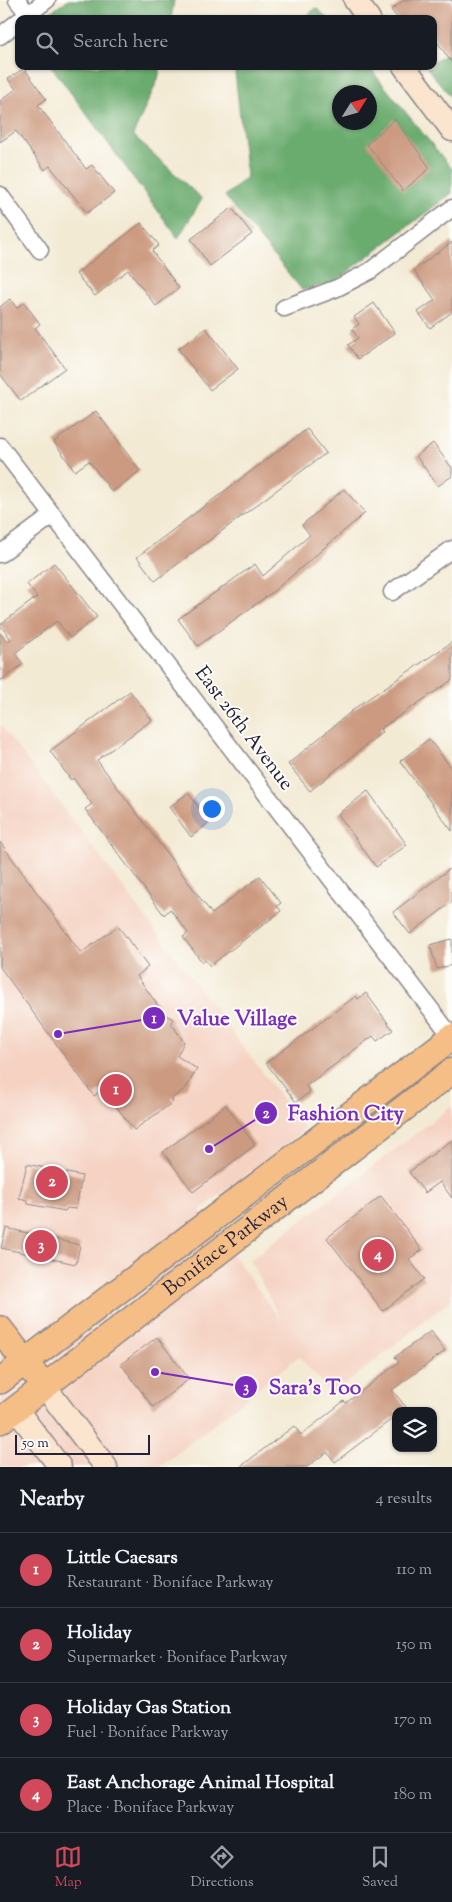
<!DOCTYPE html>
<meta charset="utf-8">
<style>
:root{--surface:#171b24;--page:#242831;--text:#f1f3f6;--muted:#9ea1a6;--line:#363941;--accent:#d1495b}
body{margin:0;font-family:"Sorts Mill Goudy",serif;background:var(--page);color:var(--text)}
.controls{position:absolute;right:15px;bottom:15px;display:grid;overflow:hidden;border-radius:10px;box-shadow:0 1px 4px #0004}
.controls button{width:45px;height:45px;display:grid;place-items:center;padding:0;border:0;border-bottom:1px solid var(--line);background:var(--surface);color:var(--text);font:25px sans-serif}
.compass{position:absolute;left:332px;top:85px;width:45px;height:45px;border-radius:50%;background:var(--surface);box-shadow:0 1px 4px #0004;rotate:53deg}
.scale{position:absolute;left:15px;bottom:12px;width:135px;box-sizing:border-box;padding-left:5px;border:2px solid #22223b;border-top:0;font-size:14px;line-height:18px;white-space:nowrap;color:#22223b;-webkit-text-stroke:4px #fdfcf7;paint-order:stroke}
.you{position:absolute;left:211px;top:808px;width:18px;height:18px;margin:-12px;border:4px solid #fff;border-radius:50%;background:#1a73e8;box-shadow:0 0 0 8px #1a73e833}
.badge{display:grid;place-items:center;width:32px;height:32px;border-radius:50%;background:var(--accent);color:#fff;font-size:16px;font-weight:700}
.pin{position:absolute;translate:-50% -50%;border:2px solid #fff;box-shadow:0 1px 5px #0006}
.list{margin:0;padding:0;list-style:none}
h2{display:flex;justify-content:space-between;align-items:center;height:65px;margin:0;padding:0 20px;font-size:21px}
h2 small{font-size:16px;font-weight:400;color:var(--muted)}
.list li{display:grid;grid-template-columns:32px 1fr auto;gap:15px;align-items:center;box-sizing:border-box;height:75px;padding:0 20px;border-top:1px solid var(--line)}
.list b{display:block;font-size:19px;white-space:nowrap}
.list p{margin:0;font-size:16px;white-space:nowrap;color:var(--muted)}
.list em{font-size:16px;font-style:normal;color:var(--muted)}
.icon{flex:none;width:28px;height:28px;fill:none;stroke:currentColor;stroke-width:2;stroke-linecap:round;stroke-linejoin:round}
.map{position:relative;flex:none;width:452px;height:1467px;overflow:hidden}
.search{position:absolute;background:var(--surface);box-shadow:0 1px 4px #0004;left:15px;right:15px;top:15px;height:55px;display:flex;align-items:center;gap:12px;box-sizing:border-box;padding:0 18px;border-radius:10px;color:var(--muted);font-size:19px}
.sheet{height:365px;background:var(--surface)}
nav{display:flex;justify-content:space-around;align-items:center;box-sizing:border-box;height:70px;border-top:1px solid var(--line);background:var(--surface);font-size:14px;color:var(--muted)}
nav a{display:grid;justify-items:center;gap:2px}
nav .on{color:var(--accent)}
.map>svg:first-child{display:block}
</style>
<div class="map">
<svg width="452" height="1467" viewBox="0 0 452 1467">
<rect width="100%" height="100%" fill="#fdfcf7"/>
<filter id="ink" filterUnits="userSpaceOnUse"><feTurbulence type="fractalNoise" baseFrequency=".02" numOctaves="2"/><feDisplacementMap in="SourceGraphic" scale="10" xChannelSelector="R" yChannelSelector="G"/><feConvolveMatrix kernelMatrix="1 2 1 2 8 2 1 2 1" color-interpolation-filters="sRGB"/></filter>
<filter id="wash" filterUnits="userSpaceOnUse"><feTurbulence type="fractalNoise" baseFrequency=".0096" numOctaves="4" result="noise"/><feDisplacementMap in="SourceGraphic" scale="20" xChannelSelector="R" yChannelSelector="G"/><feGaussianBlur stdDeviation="1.12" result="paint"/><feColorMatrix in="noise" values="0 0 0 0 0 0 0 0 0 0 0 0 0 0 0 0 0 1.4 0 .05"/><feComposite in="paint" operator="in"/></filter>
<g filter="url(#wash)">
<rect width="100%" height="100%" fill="#f3ead4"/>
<polygon fill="#f5d2c2" points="0,724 305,1129 200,1210 281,1321 250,1260 452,1106 452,1299 332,1395 299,1356 160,1467 0,1467"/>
<g fill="#6aab6e" stroke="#466654" fill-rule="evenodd">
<polygon points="68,0 174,0 171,19 41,19"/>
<polygon points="316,8 328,19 303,19"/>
<polygon points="452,49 452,98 427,68 433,66 433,63"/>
<polygon points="51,66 161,66 158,79 133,135 202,199 178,238"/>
<path d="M243,66h125l84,103v24l-119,90 -31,7 -77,-94 22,-19 -12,-104zM340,92h30v30h-30z"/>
</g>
<g id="blocks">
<g fill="#cc9a80">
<polygon points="404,0 452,0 452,63 433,36 433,19 398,19 391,10"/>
<polygon points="24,68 46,99 38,105 86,169 92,165 114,193 87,213 50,166 45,170 16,131 0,142 0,101 16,89 8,79"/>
<polygon points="395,119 430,168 403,191 367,144"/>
<polygon points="232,208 252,234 210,266 191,239"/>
<polygon points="141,223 159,245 152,251 179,288 156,306 128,270 95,296 76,274"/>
<polygon points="452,242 452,312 430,328 418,312 435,300 414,270"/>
<polygon points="10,299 17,308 24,302 40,324 35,328 65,368 21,401 0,374 0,307"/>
<polygon points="374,303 395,333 358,359 348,345 358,338 352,329 359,324 354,317"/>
<polygon points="206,328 238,369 210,390 178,349"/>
<polygon points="96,411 140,471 112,492 89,461 75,471 54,442"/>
<polygon points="307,429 326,453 155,581 137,557"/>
<polygon points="433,443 452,468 452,476 438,486 416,456"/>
<polygon points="344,489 365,513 274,591 198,646 178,619 255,564 263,576 310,535 302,525"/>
<polygon points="54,563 97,617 70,638 57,621 15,653 23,664 0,681 0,633 7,642 11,639 0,625 37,597 27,584"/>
<polygon points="452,642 452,680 380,729 382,732 310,791 288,764 359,705"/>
<polygon points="130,691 152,720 97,760 212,914 260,876 281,903 277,906 281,911 210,966 205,960 202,962 183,937 188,933 170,909 164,915 85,809 92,804 73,778 71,780 50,751"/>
<polygon points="429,739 452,769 452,831 400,761"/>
<polygon points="368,791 407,845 376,867 338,814"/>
<polygon points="188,793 210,822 191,837 169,807"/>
<polygon points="0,842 81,953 118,926 148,967 137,976 164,1014 173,1019 171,1023 184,1042 177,1056 197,1069 186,1088 171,1099 173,1102 134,1130 103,1089 94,1096 0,967"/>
<polygon points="452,867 452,902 410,934 393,912"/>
<polygon points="452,939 452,965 437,969 430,945"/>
<polygon points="366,993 393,1030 377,1041 373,1036 306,1086 310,1092 296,1102 266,1063 356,996 358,999"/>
<polygon points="226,1105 255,1145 193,1192 163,1152"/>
<polygon points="452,1140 452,1198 440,1182 425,1193 409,1172"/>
<polygon points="27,1164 82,1176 76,1209 67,1208 65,1211 28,1204 27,1200 19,1198"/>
<polygon points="381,1196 422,1250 409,1259 424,1279 383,1311 327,1238"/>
<polygon points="6,1228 80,1245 76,1264 1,1248"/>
<polygon points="431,1331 445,1351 392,1390 406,1407 402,1411 396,1411 396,1416 335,1462 327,1452 307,1467 240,1467 294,1426 301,1435 344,1401 346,1403 399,1362 395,1357"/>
<polygon points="157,1337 189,1379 153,1407 121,1364"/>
</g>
</g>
</g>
<g filter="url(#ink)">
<use href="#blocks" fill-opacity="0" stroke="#8a8688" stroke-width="1"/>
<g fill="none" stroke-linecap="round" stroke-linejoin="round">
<g stroke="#8a8688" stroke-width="19">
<g id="street">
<polyline points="17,0 28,14"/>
<polyline points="22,19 47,0"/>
<polyline points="0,36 19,21"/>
<polyline points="0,195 40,250"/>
<polyline points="284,308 337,288 370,271 452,208"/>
<polyline points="0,446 452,1037"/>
<polyline points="0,554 53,515"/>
<polyline points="392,592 452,549"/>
</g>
</g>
<g stroke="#8a8688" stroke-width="25">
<g id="secondary">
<polyline points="355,0 369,19"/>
<polyline points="404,66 452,130"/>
<polyline points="45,1387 106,1467"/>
<polyline points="16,1409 60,1467"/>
</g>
</g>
<g stroke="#8a8688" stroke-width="28">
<g id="primary">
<polyline points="0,1329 34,1373"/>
<polyline points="0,1381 452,1037"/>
<path id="s1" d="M0,1421l452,-350"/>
</g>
</g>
<use href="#street" stroke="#fff" stroke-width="16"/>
<use href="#secondary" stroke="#fbe5cf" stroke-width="22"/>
<use href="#primary" stroke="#f6be87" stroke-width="25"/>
</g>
</g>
<g text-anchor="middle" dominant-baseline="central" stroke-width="4" stroke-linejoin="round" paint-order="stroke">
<g font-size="20" fill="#22223b" stroke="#fdfcf7">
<text transform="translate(243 729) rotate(53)">East 26th Avenue</text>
<text stroke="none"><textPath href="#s1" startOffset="286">Boniface Parkway</textPath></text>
</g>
</g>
<path fill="none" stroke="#7b2cbf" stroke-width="2" d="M58 1034L154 1018M209 1149L266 1113M155 1372L246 1387"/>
<g fill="#7b2cbf" stroke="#fdfcf7" stroke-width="2">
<circle cx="58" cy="1034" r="5"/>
<circle cx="209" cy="1149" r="5"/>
<circle cx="155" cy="1372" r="5"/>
<circle cx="154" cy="1018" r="12"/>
<circle cx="266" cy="1113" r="12"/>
<circle cx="246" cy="1387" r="12"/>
</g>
<g font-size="15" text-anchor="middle" font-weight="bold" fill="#fff">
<text x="154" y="1023">1</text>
<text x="266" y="1118">2</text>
<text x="246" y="1392">3</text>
</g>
<g font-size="21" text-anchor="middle" font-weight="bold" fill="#7b2cbf" stroke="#fdfcf7" stroke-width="4" stroke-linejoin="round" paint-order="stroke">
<text x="237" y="1025">Value Village</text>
<text x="346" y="1120">Fashion City</text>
<text x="315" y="1394">Sara's Too</text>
</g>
</svg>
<div class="controls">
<button><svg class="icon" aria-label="layers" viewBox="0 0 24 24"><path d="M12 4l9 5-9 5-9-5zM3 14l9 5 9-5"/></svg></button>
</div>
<svg class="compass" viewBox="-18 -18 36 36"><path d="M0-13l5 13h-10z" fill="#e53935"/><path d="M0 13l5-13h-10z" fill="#9ea1a6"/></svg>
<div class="scale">50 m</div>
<div class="you"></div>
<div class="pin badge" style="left:116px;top:1090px">1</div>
<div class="pin badge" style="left:52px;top:1182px">2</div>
<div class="pin badge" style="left:41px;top:1246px">3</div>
<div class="pin badge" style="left:378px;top:1255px">4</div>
<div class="search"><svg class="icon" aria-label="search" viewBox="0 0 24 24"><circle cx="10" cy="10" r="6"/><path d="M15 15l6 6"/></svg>Search here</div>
</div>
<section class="sheet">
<h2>Nearby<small>4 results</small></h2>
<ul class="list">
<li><span class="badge">1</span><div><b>Little Caesars</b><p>Restaurant · Boniface Parkway</p></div><em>110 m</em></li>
<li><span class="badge">2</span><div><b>Holiday</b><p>Supermarket · Boniface Parkway</p></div><em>150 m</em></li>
<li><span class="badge">3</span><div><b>Holiday Gas Station</b><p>Fuel · Boniface Parkway</p></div><em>170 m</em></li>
<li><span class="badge">4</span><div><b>East Anchorage Animal Hospital</b><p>Place · Boniface Parkway</p></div><em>180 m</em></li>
</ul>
</section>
<nav>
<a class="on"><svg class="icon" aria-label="map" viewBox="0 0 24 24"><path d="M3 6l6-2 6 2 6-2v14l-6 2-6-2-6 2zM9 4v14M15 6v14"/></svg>Map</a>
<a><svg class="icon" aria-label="directions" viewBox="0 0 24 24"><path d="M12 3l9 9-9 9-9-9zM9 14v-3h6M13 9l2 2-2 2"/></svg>Directions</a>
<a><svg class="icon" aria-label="saved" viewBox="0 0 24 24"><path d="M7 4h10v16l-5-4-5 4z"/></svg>Saved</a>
</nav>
